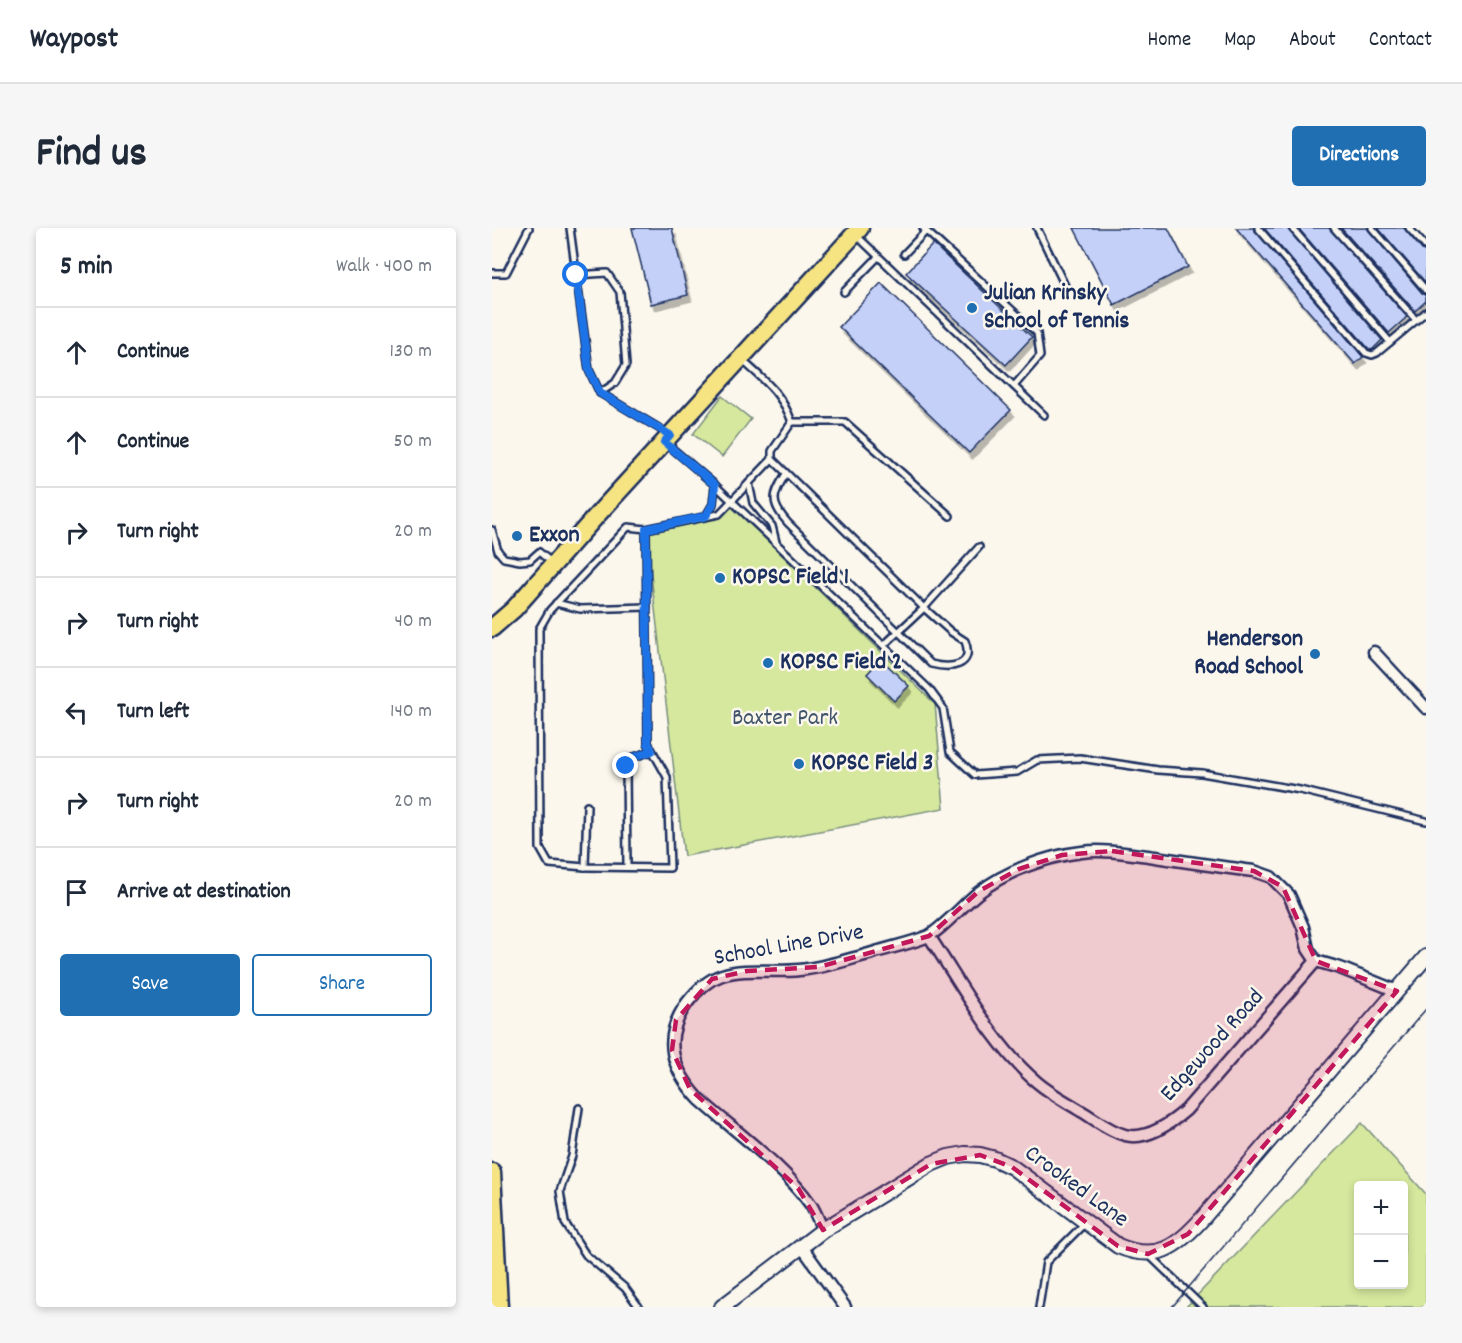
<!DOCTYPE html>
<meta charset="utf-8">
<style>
:root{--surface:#fff;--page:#f6f6f7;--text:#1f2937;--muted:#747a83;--line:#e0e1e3;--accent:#1f6fb2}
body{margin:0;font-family:Dekko,sans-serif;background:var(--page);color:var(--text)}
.controls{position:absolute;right:18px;bottom:18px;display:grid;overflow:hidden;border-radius:6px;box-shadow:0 3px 9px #0003}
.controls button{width:54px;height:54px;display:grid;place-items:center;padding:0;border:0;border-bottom:2px solid var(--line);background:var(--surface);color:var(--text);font:30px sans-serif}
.stop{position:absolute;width:18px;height:18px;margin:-14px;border:4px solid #1a73e8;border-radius:50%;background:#fff}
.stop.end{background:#1a73e8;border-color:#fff;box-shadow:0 2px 6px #0008}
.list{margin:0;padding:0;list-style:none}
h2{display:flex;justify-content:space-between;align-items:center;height:78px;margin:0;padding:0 24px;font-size:26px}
h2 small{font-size:20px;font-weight:400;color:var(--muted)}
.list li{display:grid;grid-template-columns:39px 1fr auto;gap:18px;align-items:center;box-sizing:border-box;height:90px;padding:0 24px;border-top:2px solid var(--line)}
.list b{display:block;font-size:22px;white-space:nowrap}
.list em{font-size:20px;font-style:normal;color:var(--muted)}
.actions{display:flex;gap:12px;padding:18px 24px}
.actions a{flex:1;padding:14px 0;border:2px solid var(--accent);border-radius:6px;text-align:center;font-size:21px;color:var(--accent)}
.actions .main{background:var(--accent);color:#fff}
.icon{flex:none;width:33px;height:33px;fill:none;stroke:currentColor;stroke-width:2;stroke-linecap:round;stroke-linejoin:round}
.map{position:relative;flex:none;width:934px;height:1079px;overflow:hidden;border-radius:6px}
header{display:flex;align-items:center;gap:36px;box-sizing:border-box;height:84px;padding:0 30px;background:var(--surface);border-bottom:2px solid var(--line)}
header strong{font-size:28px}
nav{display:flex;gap:33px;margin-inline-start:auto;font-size:21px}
.intro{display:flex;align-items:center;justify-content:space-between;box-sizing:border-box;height:144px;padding:0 36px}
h1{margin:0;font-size:42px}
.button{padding:15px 27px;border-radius:6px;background:var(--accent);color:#fff;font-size:21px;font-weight:700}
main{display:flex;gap:36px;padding:0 36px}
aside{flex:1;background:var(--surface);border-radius:6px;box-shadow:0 3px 9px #0003}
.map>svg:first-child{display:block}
</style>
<header>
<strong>Waypost</strong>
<nav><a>Home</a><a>Map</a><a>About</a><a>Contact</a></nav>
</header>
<div class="intro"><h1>Find us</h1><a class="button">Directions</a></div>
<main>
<aside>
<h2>5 min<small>Walk · 400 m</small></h2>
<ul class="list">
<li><svg class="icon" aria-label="ahead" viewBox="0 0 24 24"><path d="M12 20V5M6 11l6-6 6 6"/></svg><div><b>Continue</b></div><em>130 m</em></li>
<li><svg class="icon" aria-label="ahead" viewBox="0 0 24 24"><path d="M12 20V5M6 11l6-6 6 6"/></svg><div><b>Continue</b></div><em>50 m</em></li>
<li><svg class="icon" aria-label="right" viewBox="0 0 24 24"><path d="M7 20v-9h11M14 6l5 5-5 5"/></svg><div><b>Turn right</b></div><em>20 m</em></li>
<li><svg class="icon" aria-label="right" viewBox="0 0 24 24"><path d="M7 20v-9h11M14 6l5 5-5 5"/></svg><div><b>Turn right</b></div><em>40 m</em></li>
<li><svg class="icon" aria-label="left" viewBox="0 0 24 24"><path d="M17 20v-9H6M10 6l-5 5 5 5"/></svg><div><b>Turn left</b></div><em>140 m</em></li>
<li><svg class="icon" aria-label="right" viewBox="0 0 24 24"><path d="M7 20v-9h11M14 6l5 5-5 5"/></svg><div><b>Turn right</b></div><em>20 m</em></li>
<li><svg class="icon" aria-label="arrive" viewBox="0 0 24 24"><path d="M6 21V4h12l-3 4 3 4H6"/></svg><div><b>Arrive at destination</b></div></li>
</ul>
<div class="actions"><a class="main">Save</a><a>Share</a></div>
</aside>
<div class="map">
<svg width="934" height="1079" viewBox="0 0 934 1079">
<defs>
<filter id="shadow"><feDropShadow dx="3.5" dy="6" stdDeviation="0" flood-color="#0004"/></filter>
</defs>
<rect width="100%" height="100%" fill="#fbf7ec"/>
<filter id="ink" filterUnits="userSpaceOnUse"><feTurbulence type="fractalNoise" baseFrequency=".0167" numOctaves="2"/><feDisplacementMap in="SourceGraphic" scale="12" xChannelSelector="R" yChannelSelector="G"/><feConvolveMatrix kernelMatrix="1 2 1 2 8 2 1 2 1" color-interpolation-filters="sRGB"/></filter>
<g filter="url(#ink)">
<g fill="#d5e89d" stroke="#788c7e" stroke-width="1.5" fill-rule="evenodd">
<polygon points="230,168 259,191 230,229 201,206"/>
<polygon points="239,277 443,476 452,580 192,628 154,304"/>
<path d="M870,895l64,71v113h-240zM866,958h46v98h-46z"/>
</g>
<g fill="#c4d0f7" stroke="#1b2f5e" stroke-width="1.5" filter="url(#shadow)">
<polygon points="140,0 180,0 196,67 159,76"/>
<polygon points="582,0 676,0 696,39 622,77"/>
<polygon points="744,0 761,0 871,129 863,136"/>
<polygon points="772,0 795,0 890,112 880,122 877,121"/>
<polygon points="806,0 837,0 915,89 897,105"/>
<polygon points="849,0 875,0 930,65 934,67 934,73 923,83"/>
<polygon points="886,0 912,0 930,22 934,24 934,55"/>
<polygon points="441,16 540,109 514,137 414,45"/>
<polygon points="389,55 519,182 477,225 347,99"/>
<polygon points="389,431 417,458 402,473 375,446"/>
</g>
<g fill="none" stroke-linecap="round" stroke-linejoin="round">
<g stroke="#1b2f5e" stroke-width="10">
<g id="service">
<polyline points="78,0 97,142 108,165 175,205"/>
<polyline points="431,0 545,105 548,128 522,158"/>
<polyline points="545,0 576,64"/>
<polyline points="766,0 874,125 880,127 885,125 934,84"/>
<polyline points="800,0 898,114"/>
<polyline points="842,0 924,92"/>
<polyline points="880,0 934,62"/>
<polyline points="917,0 934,19"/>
<polyline points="364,7 552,187"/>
<polyline points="412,26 434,3"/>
<polyline points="0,45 14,45 37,0"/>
<polyline points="84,47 115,45 128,64 134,137 123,155 108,165"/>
<polyline points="352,64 386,29"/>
<path d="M250,132c22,20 39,32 50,62h53l105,94"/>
<polyline points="175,216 223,257 437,461 451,480 458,524 483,547 525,544 545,532 588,530 666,542 710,545 808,562 934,593"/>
<polyline points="280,231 257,255 261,275 280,298 284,314"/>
<path d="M294,246c-14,21 -16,29 2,49l143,141c19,5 44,3 34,-23l-14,-9 -27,-24 -152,-149v-8l20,-29"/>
<polyline points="214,288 221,276 223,257"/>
<polyline points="154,301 136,299 58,382 47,401 48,620 57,636 93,639 178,640 175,549 156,515 154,301 227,286 257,255"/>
<polyline points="0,302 6,323 12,330 28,333 38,332 47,324 59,334"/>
<polyline points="64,375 88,381 155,379"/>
<polyline points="392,417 432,380 487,319"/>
<polyline points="93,639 95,578"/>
<polyline points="135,639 134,538 139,530 160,523"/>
<polyline points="87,880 80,928 68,963 73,995 94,1027 133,1060 147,1079"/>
<polyline points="657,1027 711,1079"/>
<polyline points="547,1079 554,1034 593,995"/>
</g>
</g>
<g stroke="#1b2f5e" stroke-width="15">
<g id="minor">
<polyline points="882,424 934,480"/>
<path d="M437,708c32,48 65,111 109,147 13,11 29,19 43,28 14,8 28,20 44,24 22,6 46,-12 61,-25l130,-149"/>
<path d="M331,1002c-4,-8 -7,-17 -12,-25 -27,-39 -75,-73 -111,-105 -28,-30 -39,-61 -13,-97 9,-12 20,-23 35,-28 24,-8 51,-2 77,-5 24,-2 47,-10 70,-16 19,-6 39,-10 57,-17 12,-4 39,-34 52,-44 28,-22 69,-37 104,-41 24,-3 49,2 73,5 33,5 66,10 99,14l17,6 18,18 14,32 5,22 8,12 24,7 57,23"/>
<polyline points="310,1019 353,1079"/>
</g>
</g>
<g stroke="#1b2f5e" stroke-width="18">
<path id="tertiary" d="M230,1079l101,-77 108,-66 17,-7 17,-3 15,1 15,4 17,8 106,79c38,16 58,2 84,-27l224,-262"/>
</g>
<g stroke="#1b2f5e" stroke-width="21">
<g id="primary">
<polyline points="0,400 22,381 106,286 368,0"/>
<polyline points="0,944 7,1079"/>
</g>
</g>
<use href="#service" stroke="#fbf7ec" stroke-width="5"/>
<use href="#minor" stroke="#fbf7ec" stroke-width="10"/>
<use href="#tertiary" stroke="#fbf7ec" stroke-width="14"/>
<use href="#primary" stroke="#f6e381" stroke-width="16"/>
<polyline stroke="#1b2f5e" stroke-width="1.5" points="680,1079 934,781"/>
</g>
</g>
<g fill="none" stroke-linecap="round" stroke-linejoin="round" filter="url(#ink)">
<polyline stroke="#1a73e8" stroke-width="8" points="84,47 97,142 108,165 178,207 172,214 223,257 221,276 214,288 154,301 156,515 160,523 139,530 134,538"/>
</g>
<path fill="#c2185b" fill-opacity="0.2" stroke="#c2185b" stroke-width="4.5" stroke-dasharray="12 8" stroke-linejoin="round" d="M620,623l142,20 29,16 33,74 81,30 -209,243 -40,20 -30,-8 -106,-79 -32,-12 -49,9 -108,66 -25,-42 -108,-99 -18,-39 4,-30 36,-41 35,-8 72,-4 110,-31 50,-45 40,-22 43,-14z"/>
<g fill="#1f6fb2" stroke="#fbf7ec" stroke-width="2">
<circle cx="480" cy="80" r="6"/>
<circle cx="25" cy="308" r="6"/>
<circle cx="228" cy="350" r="6"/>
<circle cx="823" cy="426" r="6"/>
<circle cx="276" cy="435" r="6"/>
<circle cx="307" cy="536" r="6"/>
</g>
<g text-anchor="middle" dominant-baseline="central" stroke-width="5" stroke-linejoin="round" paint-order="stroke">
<g font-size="24" font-weight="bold" fill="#1b2f5e" stroke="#fbf7ec" text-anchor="start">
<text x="492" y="66">Julian Krinsky<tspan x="492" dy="28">School of Tennis</tspan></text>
<text x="37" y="308">Exxon</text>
<text x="240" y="350">KOPSC Field 1</text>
<text x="811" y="412" text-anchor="end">Henderson<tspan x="811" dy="28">Road School</tspan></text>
<text x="288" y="435">KOPSC Field 2</text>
<text x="319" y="536">KOPSC Field 3</text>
</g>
<g font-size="24" fill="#40546b" stroke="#fbf7ec">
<text x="293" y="491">Baxter Park</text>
</g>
<g font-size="24" fill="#1b2f5e" stroke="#fbf7ec">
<text transform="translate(297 718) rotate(-10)">School Line Drive</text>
<text transform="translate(721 818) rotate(-48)">Edgewood Road</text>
<text transform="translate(584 959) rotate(36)">Crooked Lane</text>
</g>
</g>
</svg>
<div class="controls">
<button>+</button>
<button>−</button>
</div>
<div class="stop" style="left:84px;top:47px"></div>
<div class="stop end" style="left:134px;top:538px"></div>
</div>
</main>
